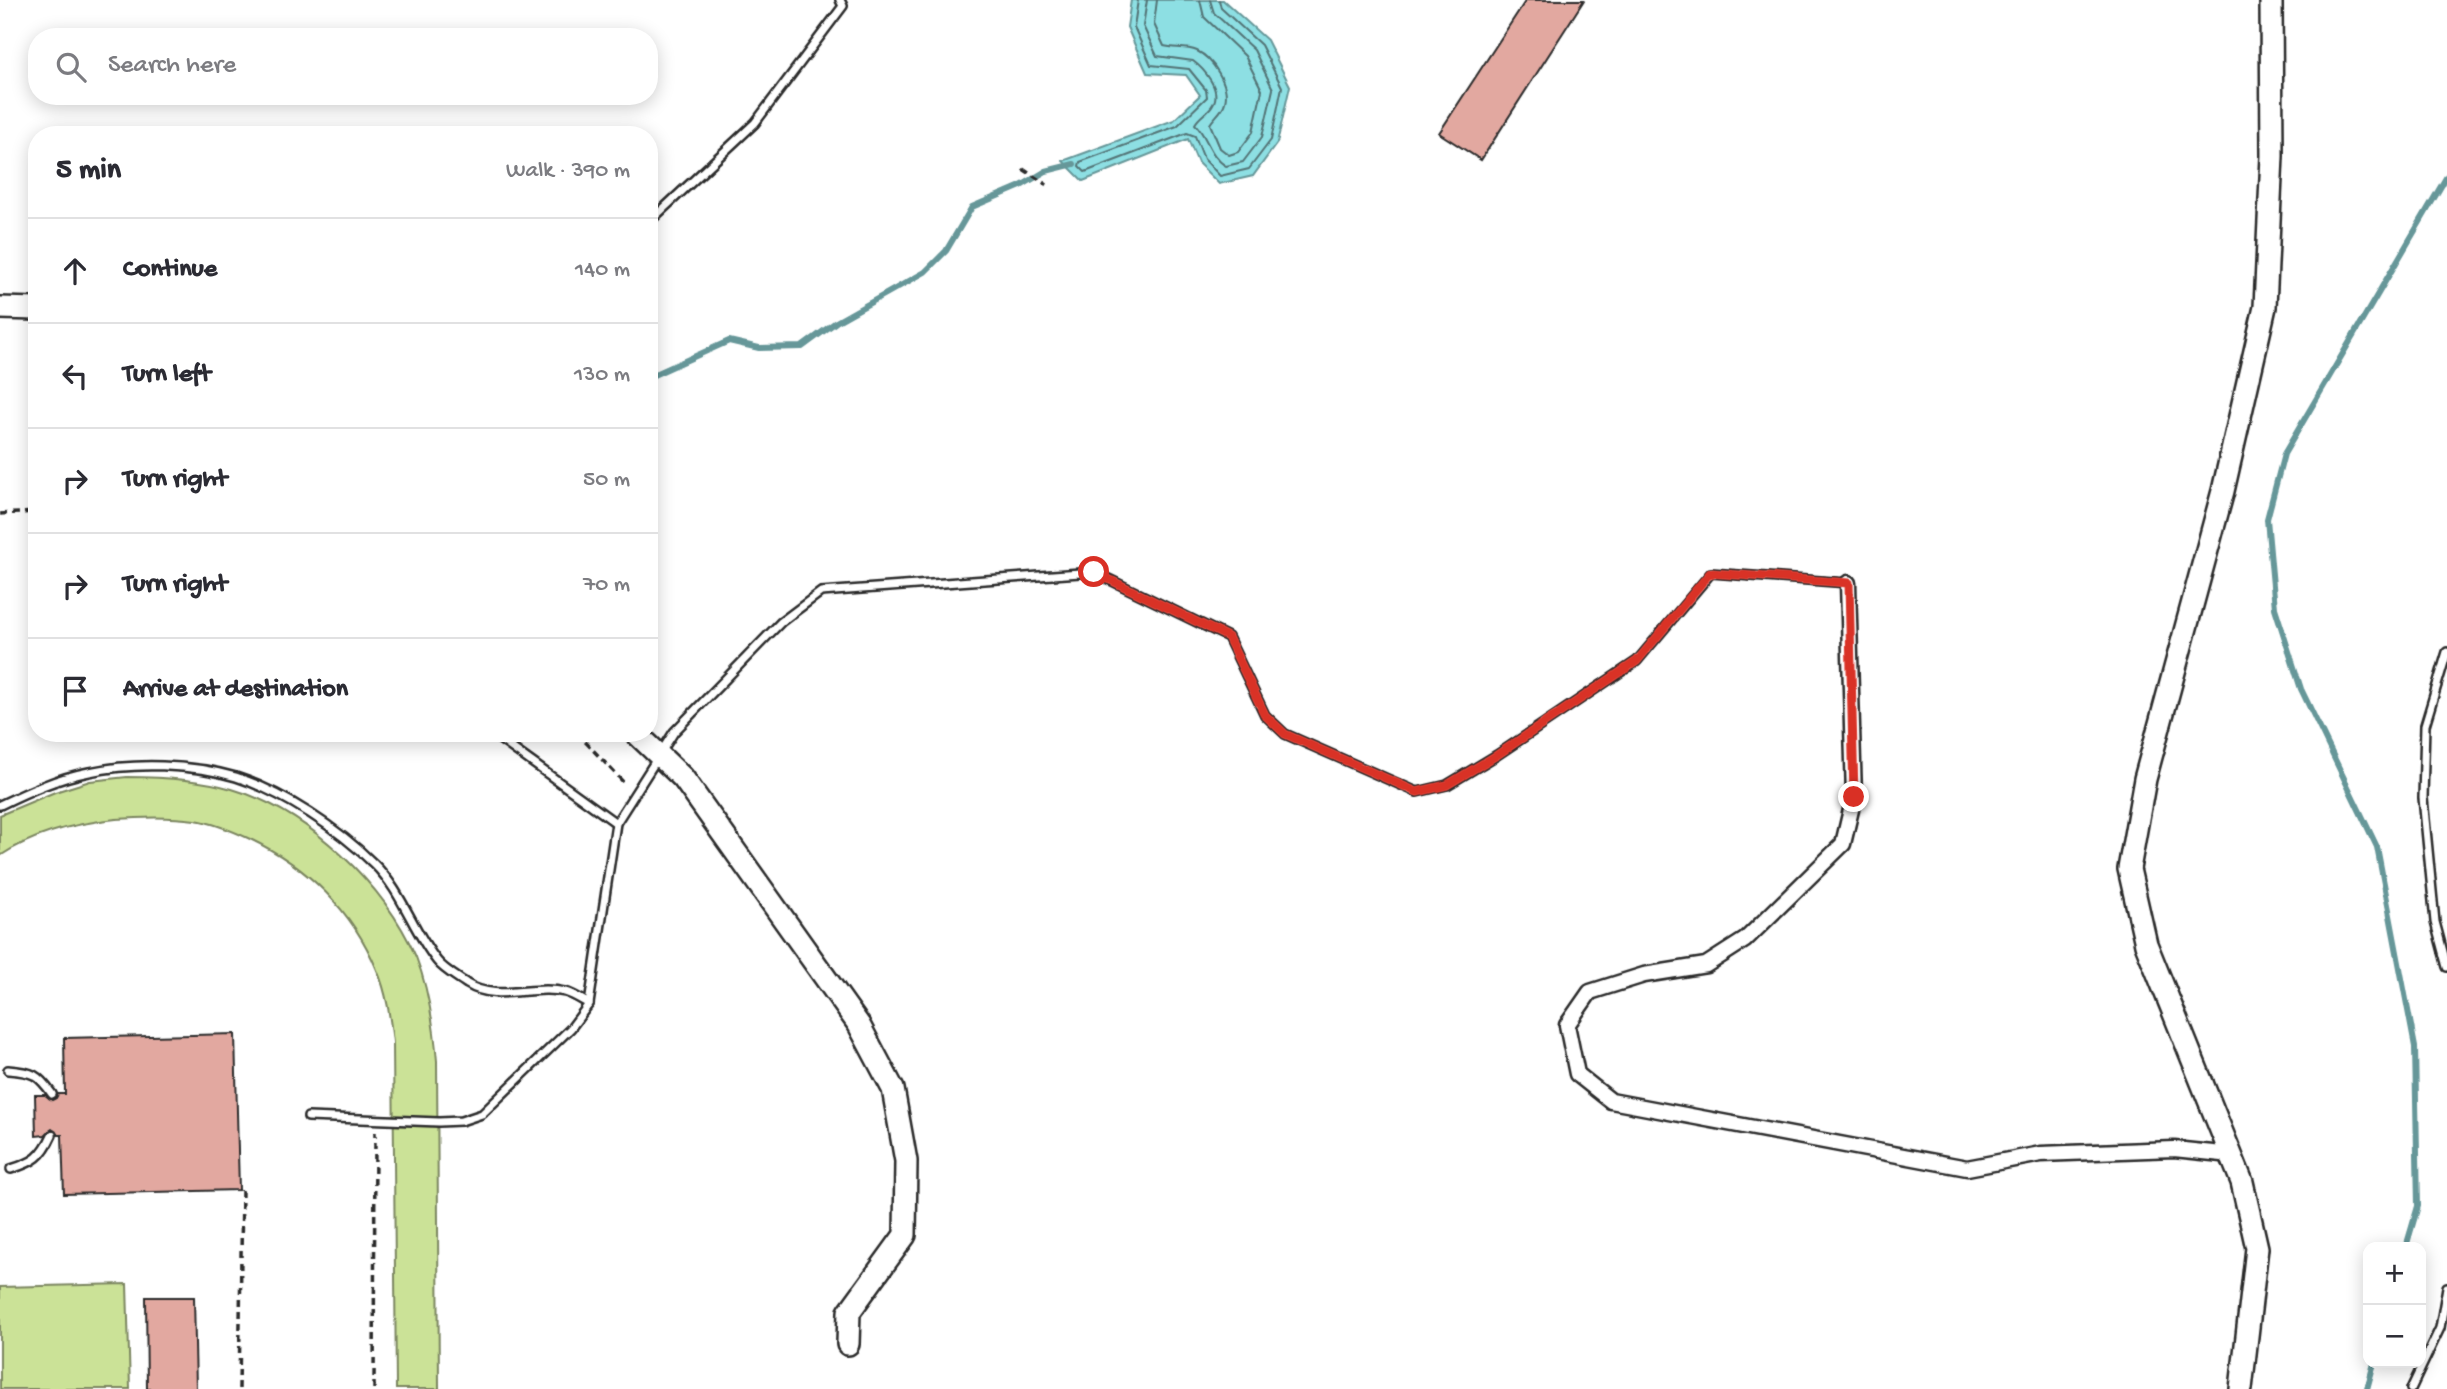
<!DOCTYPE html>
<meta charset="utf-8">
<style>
:root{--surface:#fff;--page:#f7f7f7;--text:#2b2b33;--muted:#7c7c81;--line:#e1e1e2}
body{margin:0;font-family:"Gochi Hand",sans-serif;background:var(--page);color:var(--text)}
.controls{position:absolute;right:21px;bottom:21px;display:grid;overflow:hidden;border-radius:14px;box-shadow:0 4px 18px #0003}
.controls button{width:63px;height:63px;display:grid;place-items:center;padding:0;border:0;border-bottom:2px solid var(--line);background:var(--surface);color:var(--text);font:35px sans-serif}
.stop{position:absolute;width:21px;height:21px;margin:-16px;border:5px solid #d93025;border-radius:50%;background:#fff}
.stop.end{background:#d93025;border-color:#fff;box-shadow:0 2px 7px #0008}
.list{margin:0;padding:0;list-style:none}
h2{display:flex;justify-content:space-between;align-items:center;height:91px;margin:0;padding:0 28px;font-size:30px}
h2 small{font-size:23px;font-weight:400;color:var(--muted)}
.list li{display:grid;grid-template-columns:46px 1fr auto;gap:21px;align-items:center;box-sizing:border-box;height:105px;padding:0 28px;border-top:2px solid var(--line)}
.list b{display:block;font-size:26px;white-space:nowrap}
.list em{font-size:23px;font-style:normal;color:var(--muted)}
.icon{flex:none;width:38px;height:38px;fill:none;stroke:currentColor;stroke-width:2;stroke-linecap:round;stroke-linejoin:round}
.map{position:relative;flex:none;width:2447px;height:1389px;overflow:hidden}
.search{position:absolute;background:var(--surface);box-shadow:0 4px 18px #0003;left:28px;top:28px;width:630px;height:77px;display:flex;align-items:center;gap:18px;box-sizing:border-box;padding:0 24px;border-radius:28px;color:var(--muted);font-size:26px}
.panel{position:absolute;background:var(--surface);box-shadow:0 4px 18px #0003;left:28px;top:126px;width:630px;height:616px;border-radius:28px}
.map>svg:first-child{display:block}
</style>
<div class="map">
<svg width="2447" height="1389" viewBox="0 0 2447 1389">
<rect width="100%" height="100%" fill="#fff"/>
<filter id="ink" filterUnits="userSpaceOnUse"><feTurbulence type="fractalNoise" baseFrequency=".0143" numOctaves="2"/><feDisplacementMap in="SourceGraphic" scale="14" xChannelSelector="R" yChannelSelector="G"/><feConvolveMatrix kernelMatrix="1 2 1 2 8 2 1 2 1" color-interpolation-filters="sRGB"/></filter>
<g filter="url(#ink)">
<g fill="#cbe297" stroke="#7b8661" stroke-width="2">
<path d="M127,777c35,0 71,2 105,12 76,22 153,96 184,168 13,33 18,69 21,104l2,328h-43l-3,-347c-3,-24 -6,-49 -16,-72 -24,-59 -70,-104 -127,-131 -17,-8 -36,-16 -55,-19 -27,-4 -53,-3 -79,-1 -39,4 -83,15 -116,37v-41l55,-23 35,-11z"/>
<polygon points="127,1284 130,1389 0,1389 0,1287"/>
</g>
<polygon fill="#8ddfe3" stroke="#669799" stroke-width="2" points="1131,0 1223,0 1267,40 1290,86 1277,143 1253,176 1219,184 1198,163 1188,139 1083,181 1063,161 1174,120 1200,95 1186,75 1147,73 1127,27"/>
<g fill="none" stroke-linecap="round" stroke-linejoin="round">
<g stroke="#527375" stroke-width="2">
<polyline points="1138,0 1134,27 1151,65 1189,69 1206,90 1207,97 1177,126 1080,162 1079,166 1085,172 1187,133 1195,136 1204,159 1220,176 1249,169 1271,140 1282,87 1261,45 1221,8 1219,0"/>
<path d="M1147,0l-4,26 14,30 36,5c11,8 29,29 20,43 -4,8 -14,12 -18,20 13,13 14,32 31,42l17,-4 19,-25 11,-48 -19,-39 -40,-37 -4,-13"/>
<path d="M1157,0l-3,24 10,22c10,3 22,0 33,5 15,7 33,34 28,51 -2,9 -10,14 -15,22l10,24 9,7 9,-3 15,-20 9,-42 -17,-34 -41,-39 -4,-17"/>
</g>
<g stroke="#669799" stroke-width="6">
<polyline points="649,377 729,341 759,348 802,347 836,322 925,272 946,251 972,207 1021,186 1046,171 1074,164"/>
<polyline points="2406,1247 2418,1206 2415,1047 2377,847 2301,689 2275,608 2267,519 2284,454 2447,176"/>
<polyline points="2367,1389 2374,1363"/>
</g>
</g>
<g fill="#e2a8a0" stroke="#2b2b2b" stroke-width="2">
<polygon points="1526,0 1584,0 1481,160 1439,133"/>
<polygon points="235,1034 239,1190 64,1194 62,1135 58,1135 52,1129 45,1135 36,1136 35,1095 45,1095 52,1100 56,1098 58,1094 65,1094 64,1038"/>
<polygon points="146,1297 194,1297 196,1389 147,1389"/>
</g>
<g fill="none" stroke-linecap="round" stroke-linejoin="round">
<g stroke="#2b2b2b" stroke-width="12">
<g id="lane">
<polyline points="649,222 755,123 843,6 840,0"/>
<polyline points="2447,652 2425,725 2423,798 2435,922 2447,967"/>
<polyline points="491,733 616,823"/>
<path d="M0,805c29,-14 58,-27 89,-33 45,-10 103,-8 147,5 47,15 103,52 138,87 28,27 39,67 63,97 7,9 20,16 30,23 30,19 67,0 98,8 8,2 17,8 24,12"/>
<path d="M8,1070c25,2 30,4 44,24"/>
<polyline points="308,1117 439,1122 461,1121 482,1114 571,1028 589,1004 616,823 674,732 781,622 821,592 1094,572 1228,637 1265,715 1285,734 1417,792 1447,785 1497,755 1637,661 1711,573 1848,583"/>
<path d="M11,1169c23,-7 31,-12 41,-34"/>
<polyline points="2411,1389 2440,1328 2447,1287"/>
</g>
</g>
<g stroke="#2b2b2b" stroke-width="19">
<polyline id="street" points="1848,583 1854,797 1843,844 1745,940 1706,965 1644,975 1590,992 1567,1025 1577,1074 1611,1101 1967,1168 2041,1154 2174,1149 2232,1155"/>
</g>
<g stroke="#2b2b2b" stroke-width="26">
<g id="secondary">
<polyline points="0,308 37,309"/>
<polyline points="636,733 683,778 859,1025 893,1089 906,1161 905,1235 849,1312 848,1344"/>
<polyline points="2241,1389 2257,1248 2242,1182 2146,944 2129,869 2145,779 2223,491 2265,307 2272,156 2271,0"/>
</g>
</g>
<g stroke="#2b2b2b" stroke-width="3.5" stroke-dasharray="7 5" stroke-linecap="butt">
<polyline points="1023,169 1047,185"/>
<polyline points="0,514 37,512"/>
<polyline points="577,733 626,785"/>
<polyline points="239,1389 242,1190"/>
<polyline points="374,1389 375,1132"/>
</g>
<use href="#lane" stroke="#fff" stroke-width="7"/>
<use href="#street" stroke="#fff" stroke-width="14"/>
<use href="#secondary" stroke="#fff" stroke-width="21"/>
</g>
</g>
<g fill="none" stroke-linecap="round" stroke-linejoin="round" filter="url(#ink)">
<polyline stroke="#d93025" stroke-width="9" points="1094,572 1228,637 1265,715 1285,734 1417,792 1447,785 1497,755 1637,661 1710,573 1849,583 1854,797"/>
</g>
</svg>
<div class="controls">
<button>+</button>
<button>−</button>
</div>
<div class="stop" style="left:1094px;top:572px"></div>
<div class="stop end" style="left:1854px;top:797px"></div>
<div class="search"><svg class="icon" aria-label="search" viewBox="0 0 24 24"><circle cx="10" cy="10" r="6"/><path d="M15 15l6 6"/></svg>Search here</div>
<section class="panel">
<h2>5 min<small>Walk · 390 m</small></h2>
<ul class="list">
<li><svg class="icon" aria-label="ahead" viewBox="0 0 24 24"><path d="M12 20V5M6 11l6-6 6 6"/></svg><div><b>Continue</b></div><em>140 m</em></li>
<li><svg class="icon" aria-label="left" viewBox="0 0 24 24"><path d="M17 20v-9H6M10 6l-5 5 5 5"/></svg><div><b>Turn left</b></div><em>130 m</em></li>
<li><svg class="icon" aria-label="right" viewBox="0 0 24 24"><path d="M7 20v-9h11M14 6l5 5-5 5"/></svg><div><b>Turn right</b></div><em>50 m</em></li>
<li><svg class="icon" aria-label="right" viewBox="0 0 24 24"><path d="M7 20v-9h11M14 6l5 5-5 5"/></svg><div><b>Turn right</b></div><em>70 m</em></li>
<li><svg class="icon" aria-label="arrive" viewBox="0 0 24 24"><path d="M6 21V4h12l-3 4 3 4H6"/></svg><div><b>Arrive at destination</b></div></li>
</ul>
</section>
</div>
